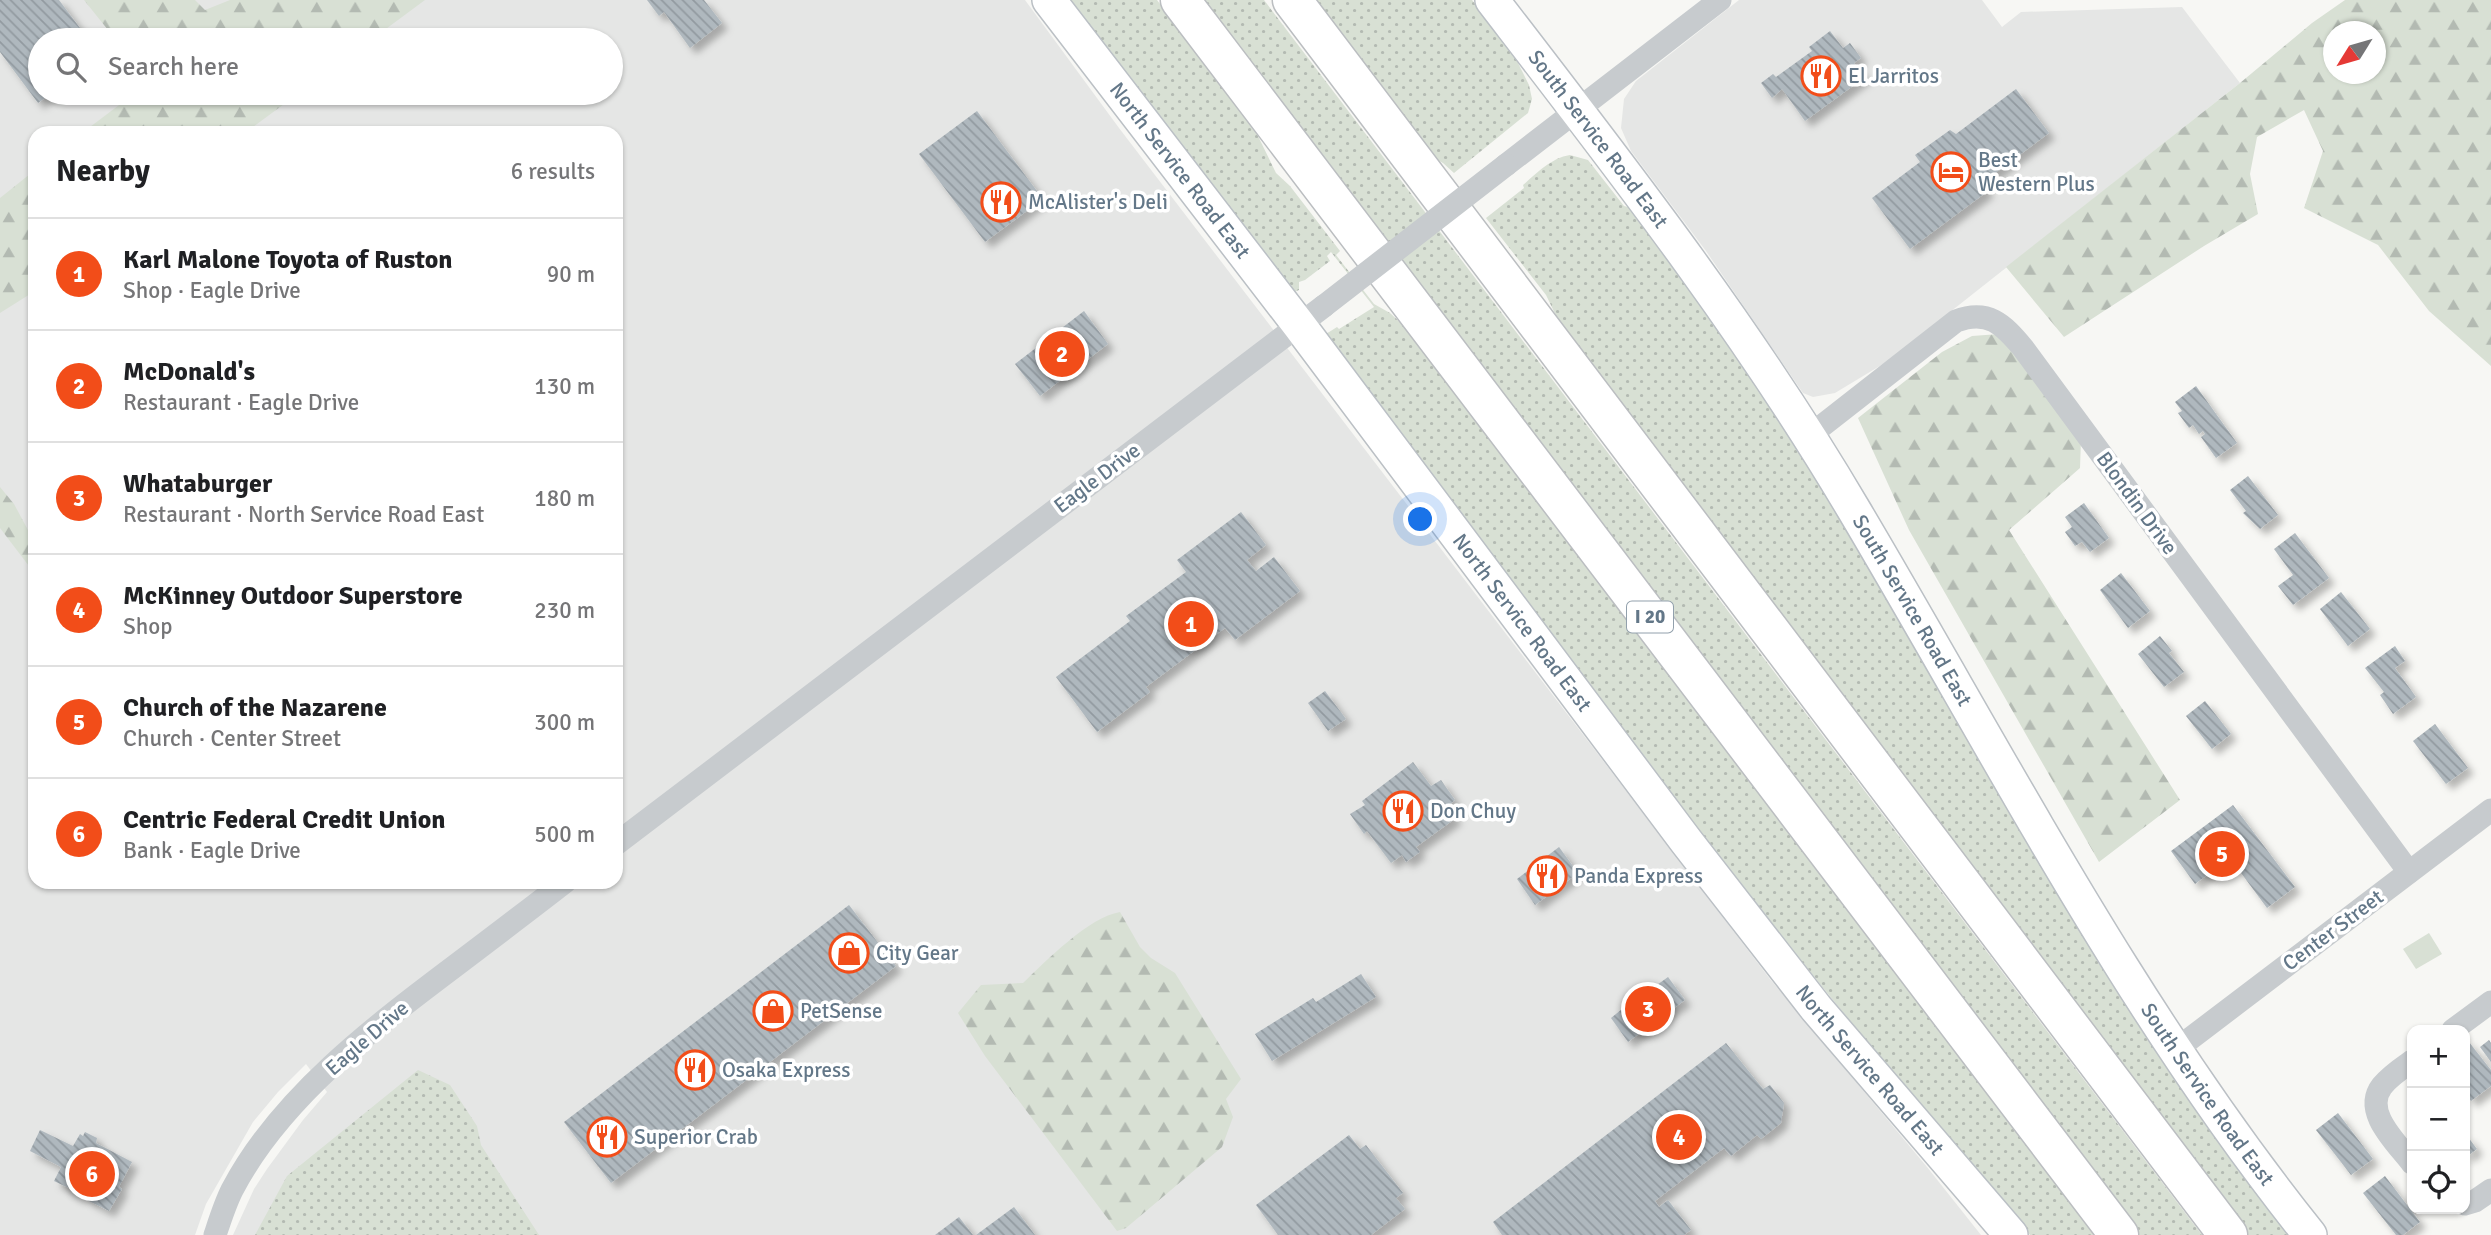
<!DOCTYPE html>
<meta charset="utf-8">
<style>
:root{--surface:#fff;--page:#f6f6f6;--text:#202124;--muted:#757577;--line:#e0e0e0;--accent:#f24d19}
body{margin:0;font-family:Signika,sans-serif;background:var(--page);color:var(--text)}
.controls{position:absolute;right:21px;bottom:21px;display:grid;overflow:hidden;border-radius:14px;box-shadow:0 2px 5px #0004}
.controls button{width:63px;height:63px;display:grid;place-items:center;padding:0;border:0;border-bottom:2px solid var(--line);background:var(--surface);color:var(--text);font:35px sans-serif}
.compass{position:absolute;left:2323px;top:21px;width:63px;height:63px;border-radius:50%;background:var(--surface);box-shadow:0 2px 5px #0004;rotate:233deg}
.you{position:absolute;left:1421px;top:520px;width:24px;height:24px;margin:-18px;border:5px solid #fff;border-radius:50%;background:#1a73e8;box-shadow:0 0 0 10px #1a73e833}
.badge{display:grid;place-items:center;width:46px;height:46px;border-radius:50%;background:var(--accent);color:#fff;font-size:23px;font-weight:700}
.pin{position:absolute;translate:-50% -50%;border:4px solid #fff;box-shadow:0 2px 7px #0006}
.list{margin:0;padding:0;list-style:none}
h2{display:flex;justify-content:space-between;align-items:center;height:91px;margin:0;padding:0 28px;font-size:30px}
h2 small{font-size:23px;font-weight:400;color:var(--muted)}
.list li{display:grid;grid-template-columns:46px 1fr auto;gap:21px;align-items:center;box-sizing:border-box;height:112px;padding:0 28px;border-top:2px solid var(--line)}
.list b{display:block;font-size:26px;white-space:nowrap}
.list p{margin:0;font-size:23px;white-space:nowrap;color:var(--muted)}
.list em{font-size:23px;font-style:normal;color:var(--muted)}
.icon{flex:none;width:38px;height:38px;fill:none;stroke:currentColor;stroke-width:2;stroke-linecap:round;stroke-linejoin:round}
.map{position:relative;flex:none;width:2491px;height:1235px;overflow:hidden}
.search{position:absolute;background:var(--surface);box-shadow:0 2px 5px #0004;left:28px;top:28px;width:595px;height:77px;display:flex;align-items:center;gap:18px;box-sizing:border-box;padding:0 24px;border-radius:38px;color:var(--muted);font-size:26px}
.panel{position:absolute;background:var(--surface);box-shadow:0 2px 5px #0004;left:28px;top:126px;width:595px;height:763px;border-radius:21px}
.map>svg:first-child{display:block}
</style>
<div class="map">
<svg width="2491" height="1235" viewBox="0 0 2491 1235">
<defs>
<pattern id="grass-dots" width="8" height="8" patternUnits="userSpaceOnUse" patternTransform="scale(1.75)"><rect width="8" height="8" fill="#d8e0d4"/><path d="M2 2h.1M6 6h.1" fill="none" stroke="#b3bab2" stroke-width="1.8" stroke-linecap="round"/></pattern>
<pattern id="forest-firs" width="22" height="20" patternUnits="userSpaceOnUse" patternTransform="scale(1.75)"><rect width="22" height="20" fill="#d8e0d4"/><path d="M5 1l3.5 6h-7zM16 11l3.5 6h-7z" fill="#b3bab2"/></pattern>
<pattern id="building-back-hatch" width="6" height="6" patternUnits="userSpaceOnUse" patternTransform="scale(1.75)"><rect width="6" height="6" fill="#afb8be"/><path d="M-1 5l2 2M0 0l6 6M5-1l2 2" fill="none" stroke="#929aa0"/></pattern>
<filter id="shadow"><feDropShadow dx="6" dy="6" stdDeviation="3.5" flood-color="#0004"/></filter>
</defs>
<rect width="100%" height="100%" fill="#f7f7f4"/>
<g fill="#e5e6e5" fill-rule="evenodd">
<path d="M0,0h1025l94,128 651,851 157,188 54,68h-1748l21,-46 13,-20 36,-49 24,-28 -21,-28 -28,28 -25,30 -47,82 -11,31h-195zM40,40h571v53h-571zM35,133h581v749h-581z"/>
<polygon points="1739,0 1982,0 2002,27 2021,12 2182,7 2240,83 1888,361 1835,393 1813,397 1803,393 1706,251 1631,151 1621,128 1624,99 1636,81"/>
</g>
<g fill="url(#grass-dots)">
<polygon points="1067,0 1157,0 1257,134 1276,173 1290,186 1340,251 1336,255 1374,304 1390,313 1406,328 2098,1235 2030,1235 1891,1072 1745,891 1326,342 1326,334 1337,327 1339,329 1374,307 1331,252 1327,256 1330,261 1305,280 1299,282 1299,290 1292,293"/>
<polygon points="1201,0 1264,0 2202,1235 2139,1235"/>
<polygon points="1306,0 1472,0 1513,53 1529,85 1532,99 1528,113 1454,173 1443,163 1426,154"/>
<path d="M1570,155l18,5 36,46 8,2 61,83 109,162 320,544 32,51 71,101 67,86h-47l-683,-907 -16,-33 -60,-77 38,-30 -1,-3c14,-12 28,-27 47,-30z"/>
<polygon points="418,1070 450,1085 477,1126 481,1145 539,1235 255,1235 287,1176"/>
</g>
<g fill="url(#forest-firs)" fill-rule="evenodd">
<polygon points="84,0 195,0 205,10 230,0 425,0 371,40 116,40"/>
<path d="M2345,0h146v366l-62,-55 -51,-66 -74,-37 19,-57 -19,-41 -47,27 -7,37 8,40 -54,32 -140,91 -58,-70 234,-184 72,-60zM2334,32h42v42h-42z"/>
<polygon points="135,93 299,93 245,133 82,133"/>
<polygon points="35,170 35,291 0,313 0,198"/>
<polygon points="1999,334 2081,439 2080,468 2009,530 2180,800 2099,862 1909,530 1858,418 1942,352 1972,336"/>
<polygon points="0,487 14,504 35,543 35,574 0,528"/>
<path d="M1120,912l20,35 11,11 24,15 66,106 -15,20 7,18 -11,30 -96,81 -9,3 -132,-175 -27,-43 23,-28 42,-2c23,-22 66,-66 97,-71z"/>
</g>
<polygon fill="#d8e0d4" points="2429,933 2442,954 2416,969 2403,949"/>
<g fill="url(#building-back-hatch)" filter="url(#shadow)">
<polygon points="0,0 59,0 89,40 40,40 40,93 52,93 38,103 0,52"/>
<polygon points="647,0 704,0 722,23 690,48 664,12 659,16"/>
<polygon points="1830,31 1843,48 1850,43 1861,58 1854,63 1865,77 1805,121 1782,89 1772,98 1761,83 1773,74 1776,77 1812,51 1809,47"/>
<polygon points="2016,89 2049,133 1982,183 1988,191 1910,249 1872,198 1920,162 1915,155 1950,130 1956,134"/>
<polygon points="977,111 1043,199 985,242 919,154"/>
<polygon points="1084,311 1108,344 1040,396 1015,364"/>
<polygon points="2196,386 2237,443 2216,458 2201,437 2205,434 2203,431 2199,434 2193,425 2189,428 2178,413 2182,411 2175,402"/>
<polygon points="2248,476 2278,515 2260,529 2243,513 2246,511 2230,490"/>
<polygon points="2084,503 2109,538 2090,552 2082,542 2075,546 2065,532 2072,527 2065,517"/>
<polygon points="1241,512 1266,545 1247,560 1256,571 1274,557 1300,591 1235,640 1225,628 1146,687 1150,692 1097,732 1056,677 1130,621 1126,616 1186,572 1177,560"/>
<polygon points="2295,533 2329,578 2293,605 2278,586 2293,575 2274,549"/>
<polygon points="2121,573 2150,611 2128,628 2100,590"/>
<polygon points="2341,592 2370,629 2348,646 2320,609"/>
<polygon points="2160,636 2172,651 2169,653 2184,672 2164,687 2138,654"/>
<polygon points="2395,646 2405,661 2395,668 2416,697 2393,714 2380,695 2384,692 2365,668"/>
<polygon points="1325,691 1346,719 1328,731 1308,703"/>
<polygon points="2205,701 2231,734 2212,749 2186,716"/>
<polygon points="2435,724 2468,768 2446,784 2413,741"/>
<polygon points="1413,762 1431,786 1441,780 1455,800 1447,807 1456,818 1416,847 1420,852 1406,862 1402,855 1391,863 1367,831 1364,834 1350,814 1365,805 1362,801"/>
<polygon points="2233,805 2295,887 2267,908 2230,858 2195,884 2171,851"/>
<polygon points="1559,847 1578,873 1535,905 1517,879"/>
<polygon points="849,905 896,966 611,1183 564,1122"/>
<polygon points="1361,974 1376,997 1272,1061 1255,1034 1313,998 1316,1002"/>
<polygon points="1668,977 1685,1000 1628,1042 1611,1018 1648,988 1650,990"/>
<polygon points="2465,1037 2491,1070 2491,1086 2471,1101 2465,1093"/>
<polygon points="2489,1040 2491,1043 2491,1062 2480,1047"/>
<polygon points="1726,1043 1763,1089 1770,1085 1784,1103 1781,1123 1761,1139 1757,1135 1731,1156 1724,1148 1655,1201 1659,1207 1668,1200 1691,1230 1684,1235 1502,1235 1493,1222"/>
<polygon points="2338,1113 2373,1159 2351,1175 2316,1130"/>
<polygon points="40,1130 73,1146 80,1134 83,1136 85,1132 97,1138 96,1143 132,1162 119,1187 122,1189 109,1211 87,1200 88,1195 74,1187 73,1190 54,1181 61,1167 30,1151"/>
<polygon points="2465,1133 2477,1149 2465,1158"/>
<polygon points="1349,1135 1360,1149 1366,1145 1403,1193 1396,1198 1405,1209 1371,1235 1278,1235 1256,1205"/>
<polygon points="2385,1176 2420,1222 2403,1235 2396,1235 2363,1193"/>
<polygon points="1014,1207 1035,1235 976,1235"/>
<polygon points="959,1217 973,1235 935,1235"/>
</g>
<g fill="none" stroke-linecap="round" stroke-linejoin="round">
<g stroke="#bbc0c5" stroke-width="36">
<g id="secondary">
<path id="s1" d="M1049,0l250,325 387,516 130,167 195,227"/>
<path id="s2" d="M1492,0c127,165 256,330 362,510 146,246 276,501 456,725"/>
</g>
</g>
<g stroke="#bbbec1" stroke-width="41">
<g id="motorway">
<polyline points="1180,0 2119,1235"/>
<polyline points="1292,0 2228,1235"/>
</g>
</g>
<g stroke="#c7cbce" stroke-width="23">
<polyline points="1506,165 1720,0"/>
<path d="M1809,436l147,-115c32,-12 47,3 67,27l386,524"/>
<polyline points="616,844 1324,306"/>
<polyline points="2453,1030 2491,1002"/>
<polyline points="2174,1051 2491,810"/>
<path d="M2412,1061c-10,7 -22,15 -30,25 -20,26 15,57 30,77"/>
<polyline points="2465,1204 2475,1201 2491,1190"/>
<path d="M215,1235c5,-15 10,-31 17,-45 48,-92 142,-163 223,-224 37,-28 74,-56 110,-84"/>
</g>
<use href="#secondary" stroke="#fff" stroke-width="33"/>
<use href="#motorway" stroke="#fff" stroke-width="38"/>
<polyline stroke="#c7cbce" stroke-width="23" points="1324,306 1506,165"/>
</g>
<defs>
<g id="restaurant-ring" transform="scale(2.0125)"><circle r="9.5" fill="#fff" stroke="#f24d19" stroke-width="1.5"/><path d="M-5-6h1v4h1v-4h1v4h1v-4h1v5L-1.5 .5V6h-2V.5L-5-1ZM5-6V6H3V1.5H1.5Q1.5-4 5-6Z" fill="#f24d19"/></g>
<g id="hotel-ring" transform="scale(2.0125)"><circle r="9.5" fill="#fff" stroke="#f24d19" stroke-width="1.5"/><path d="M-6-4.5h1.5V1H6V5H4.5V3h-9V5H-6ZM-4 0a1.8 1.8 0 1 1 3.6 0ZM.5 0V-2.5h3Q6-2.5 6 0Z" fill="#f24d19"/></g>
<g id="shop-ring" transform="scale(2.0125)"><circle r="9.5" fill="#fff" stroke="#f24d19" stroke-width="1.5"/><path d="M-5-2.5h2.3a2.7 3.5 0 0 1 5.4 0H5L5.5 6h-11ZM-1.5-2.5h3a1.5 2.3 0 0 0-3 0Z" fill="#f24d19"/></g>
</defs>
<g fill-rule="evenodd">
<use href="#restaurant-ring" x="1821" y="76"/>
<use href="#hotel-ring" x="1951" y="172"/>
<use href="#restaurant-ring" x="1001" y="202"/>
<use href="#restaurant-ring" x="1403" y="811"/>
<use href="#restaurant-ring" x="1547" y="876"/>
<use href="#shop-ring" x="849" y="953"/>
<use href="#shop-ring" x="773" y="1011"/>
<use href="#restaurant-ring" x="695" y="1070"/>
<use href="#restaurant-ring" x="607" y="1137"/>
</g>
<g text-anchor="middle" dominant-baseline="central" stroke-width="7" stroke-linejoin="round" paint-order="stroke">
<rect fill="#fff" stroke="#92a0ac" stroke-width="2" x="1627" y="601.5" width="46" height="31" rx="5"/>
<g font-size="19" font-weight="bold" fill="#637788">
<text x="1650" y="617">I 20</text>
</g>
<g font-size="21" fill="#637788" stroke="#fff" text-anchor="start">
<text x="1848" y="76">El Jarritos</text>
<text x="1978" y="160">Best<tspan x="1978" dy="24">Western Plus</tspan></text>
<text x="1028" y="202">McAlister's Deli</text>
<text x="1430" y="811">Don Chuy</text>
<text x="1574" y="876">Panda Express</text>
<text x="876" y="953">City Gear</text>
<text x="800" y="1011">PetSense</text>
<text x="722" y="1070">Osaka Express</text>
<text x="634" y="1137">Superior Crab</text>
</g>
<g font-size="21" fill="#637788" stroke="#fff">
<text stroke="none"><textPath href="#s2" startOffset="175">South Service Road East</textPath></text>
<text stroke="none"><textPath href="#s1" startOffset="215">North Service Road East</textPath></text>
<text transform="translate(1097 478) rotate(-37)">Eagle Drive</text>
<text transform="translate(2137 503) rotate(54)">Blondin Drive</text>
<text stroke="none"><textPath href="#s2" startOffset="742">South Service Road East</textPath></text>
<text stroke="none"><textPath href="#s1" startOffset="782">North Service Road East</textPath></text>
<text transform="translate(2333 930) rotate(-37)">Center Street</text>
<text transform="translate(367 1038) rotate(-41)">Eagle Drive</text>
<text stroke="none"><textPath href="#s1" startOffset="1349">North Service Road East</textPath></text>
<text stroke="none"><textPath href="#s2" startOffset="1309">South Service Road East</textPath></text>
</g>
</g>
</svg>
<div class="controls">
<button>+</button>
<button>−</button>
<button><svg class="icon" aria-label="locate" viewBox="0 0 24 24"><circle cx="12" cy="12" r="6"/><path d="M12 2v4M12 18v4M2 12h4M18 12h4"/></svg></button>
</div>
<svg class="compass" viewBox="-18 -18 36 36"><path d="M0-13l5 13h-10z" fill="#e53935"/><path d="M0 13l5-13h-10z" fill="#757577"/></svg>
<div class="you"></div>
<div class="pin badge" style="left:1191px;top:624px">1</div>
<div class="pin badge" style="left:1062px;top:354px">2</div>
<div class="pin badge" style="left:1648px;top:1009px">3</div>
<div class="pin badge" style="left:1679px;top:1137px">4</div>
<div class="pin badge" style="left:2222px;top:854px">5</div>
<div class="pin badge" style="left:92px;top:1174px">6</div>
<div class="search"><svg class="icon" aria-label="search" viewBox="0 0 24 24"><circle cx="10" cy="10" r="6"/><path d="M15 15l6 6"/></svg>Search here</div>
<section class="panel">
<h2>Nearby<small>6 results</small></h2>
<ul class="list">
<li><span class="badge">1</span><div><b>Karl Malone Toyota of Ruston</b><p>Shop · Eagle Drive</p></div><em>90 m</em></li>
<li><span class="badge">2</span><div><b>McDonald's</b><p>Restaurant · Eagle Drive</p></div><em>130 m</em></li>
<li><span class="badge">3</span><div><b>Whataburger</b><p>Restaurant · North Service Road East</p></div><em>180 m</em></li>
<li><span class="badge">4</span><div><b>McKinney Outdoor Superstore</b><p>Shop</p></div><em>230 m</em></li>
<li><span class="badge">5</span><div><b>Church of the Nazarene</b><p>Church · Center Street</p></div><em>300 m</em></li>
<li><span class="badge">6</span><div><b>Centric Federal Credit Union</b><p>Bank · Eagle Drive</p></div><em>500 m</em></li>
</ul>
</section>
</div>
